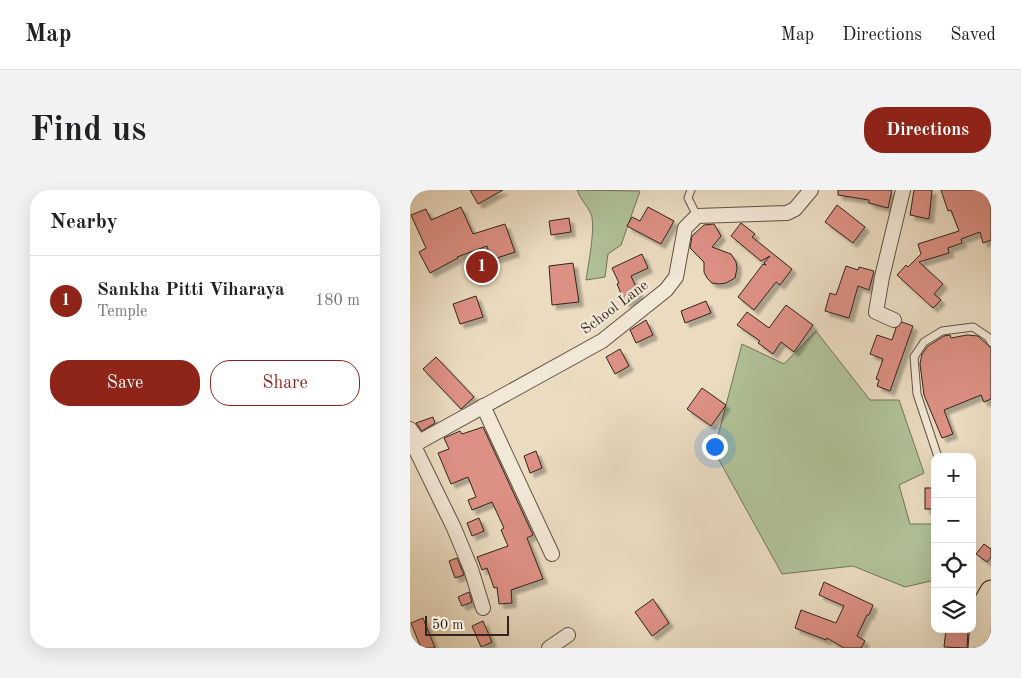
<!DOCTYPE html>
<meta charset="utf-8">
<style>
:root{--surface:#fff;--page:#f2f2f2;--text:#202124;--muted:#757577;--line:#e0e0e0;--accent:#8f2418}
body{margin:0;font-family:"Old Standard TT",serif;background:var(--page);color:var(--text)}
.controls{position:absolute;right:15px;bottom:15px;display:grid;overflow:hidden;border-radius:10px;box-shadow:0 5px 20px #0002}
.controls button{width:45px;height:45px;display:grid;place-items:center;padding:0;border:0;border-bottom:1px solid var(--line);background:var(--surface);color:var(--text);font:25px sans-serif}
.scale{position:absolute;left:15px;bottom:12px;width:84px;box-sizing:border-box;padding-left:5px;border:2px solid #31241b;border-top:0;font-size:14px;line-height:18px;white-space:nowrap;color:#31241b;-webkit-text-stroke:4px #f2e8d7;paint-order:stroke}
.you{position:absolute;left:304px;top:256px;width:18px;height:18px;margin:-12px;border:4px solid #fff;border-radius:50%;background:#1a73e8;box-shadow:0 0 0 8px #1a73e833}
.badge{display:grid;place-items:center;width:32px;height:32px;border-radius:50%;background:var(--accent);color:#fff;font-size:16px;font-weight:700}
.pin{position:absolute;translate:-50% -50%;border:2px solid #fff;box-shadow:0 1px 5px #0006}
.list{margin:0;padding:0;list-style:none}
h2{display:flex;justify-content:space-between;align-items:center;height:65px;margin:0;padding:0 20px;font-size:21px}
h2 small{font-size:16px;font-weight:400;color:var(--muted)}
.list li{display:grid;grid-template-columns:32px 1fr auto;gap:15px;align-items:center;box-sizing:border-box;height:90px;padding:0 20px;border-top:1px solid var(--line)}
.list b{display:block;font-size:19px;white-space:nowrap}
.list p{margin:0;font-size:16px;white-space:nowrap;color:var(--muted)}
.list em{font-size:16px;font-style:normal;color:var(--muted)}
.actions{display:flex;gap:10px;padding:15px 20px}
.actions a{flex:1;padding:11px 0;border:1px solid var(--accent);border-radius:20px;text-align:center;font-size:18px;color:var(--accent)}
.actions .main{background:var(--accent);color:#fff}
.icon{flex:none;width:28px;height:28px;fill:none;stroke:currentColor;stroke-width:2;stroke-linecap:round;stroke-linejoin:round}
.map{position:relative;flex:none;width:581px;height:458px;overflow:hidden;border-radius:20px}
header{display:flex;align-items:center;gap:30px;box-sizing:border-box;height:70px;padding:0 25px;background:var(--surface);border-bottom:1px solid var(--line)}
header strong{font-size:24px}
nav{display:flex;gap:28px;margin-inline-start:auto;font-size:18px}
.intro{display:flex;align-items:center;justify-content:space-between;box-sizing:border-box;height:120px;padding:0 30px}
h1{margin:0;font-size:35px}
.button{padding:12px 22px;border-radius:20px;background:var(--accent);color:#fff;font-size:18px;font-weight:700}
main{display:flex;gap:30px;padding:0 30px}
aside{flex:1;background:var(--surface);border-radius:20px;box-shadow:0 5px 20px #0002}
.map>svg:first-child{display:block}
</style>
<header>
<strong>Map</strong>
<nav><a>Map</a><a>Directions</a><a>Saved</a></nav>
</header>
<div class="intro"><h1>Find us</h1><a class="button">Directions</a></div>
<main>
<aside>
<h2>Nearby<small></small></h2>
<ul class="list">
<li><span class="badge">1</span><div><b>Sankha Pitti Viharaya</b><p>Temple</p></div><em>180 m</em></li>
</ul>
<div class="actions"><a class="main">Save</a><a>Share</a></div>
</aside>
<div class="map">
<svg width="581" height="458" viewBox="0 0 581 458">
<defs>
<filter id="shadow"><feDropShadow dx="4.5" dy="4.5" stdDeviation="1" flood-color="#0004"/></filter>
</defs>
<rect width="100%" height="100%" fill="#ebdcc1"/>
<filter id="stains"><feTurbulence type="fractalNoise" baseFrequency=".004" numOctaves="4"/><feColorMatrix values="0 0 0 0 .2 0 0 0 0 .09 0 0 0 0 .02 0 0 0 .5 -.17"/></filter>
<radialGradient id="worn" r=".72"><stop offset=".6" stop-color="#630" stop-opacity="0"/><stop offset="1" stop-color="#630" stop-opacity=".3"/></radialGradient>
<g fill="#b1c298" stroke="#71735a">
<path d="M167,0l63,1 -19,54 -13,9 -3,23 -19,3c2,-14 10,-54 5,-66 -4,-9 -11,-15 -14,-24z"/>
<polygon points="406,141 460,210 489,210 514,283 489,295 500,334 525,334 525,390 495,397 443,376 372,384 304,261 332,154 374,174"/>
</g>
<g fill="#dd9084" stroke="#31241b" filter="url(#shadow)">
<polygon points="60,0 93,0 68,14"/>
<polygon points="428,0 482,0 478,18 459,13 459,10 428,5"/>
<polygon points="504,0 522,0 519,29 500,25"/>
<polygon points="531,0 581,0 581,50 573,53 570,42 551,49 552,53 538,58 539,63 509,72 533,94 524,104 531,110 523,118 487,85 496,75 498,77 511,64 508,54 549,41 541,20 538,21"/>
<polygon points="427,15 455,37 443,53 415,32"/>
<polygon points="51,17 63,44 95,34 105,62 81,70 77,56 47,67 48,68 20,83 9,62 16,58 1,25 16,19 21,30"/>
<polygon points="238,17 264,31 251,54 217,36 222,27 230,31"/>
<polygon points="159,28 161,42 141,45 139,31"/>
<polygon points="331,33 345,44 342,47 382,79 370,95 366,92 344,120 328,107 353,74 356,75 354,73 360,66 351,71 321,46"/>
<polygon points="304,34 311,46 302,57 321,64 326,72 327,78 325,88 316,93 309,94 302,93 297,88 294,82 294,72 280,58 282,46 294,35"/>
<polygon points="232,64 238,78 221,86 230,106 215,113 207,94 209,93 202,78"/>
<polygon points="163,73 169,112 142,115 139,76"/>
<polygon points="436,76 448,80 449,77 464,81 459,100 448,96 439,128 415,121 420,103 426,105"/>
<polygon points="66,106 73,127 50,134 43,114"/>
<polygon points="296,111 301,123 275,133 271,121"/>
<polygon points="376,115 403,135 384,162 371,152 363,164 348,153 350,151 327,135 337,122 359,138"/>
<polygon points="236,130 243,145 226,153 220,140"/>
<polygon points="492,132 503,136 480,201 467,196 469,190 466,189 473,169 460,164 467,145 482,150 486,138"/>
<polygon points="540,145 541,148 557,145 568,146 581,158 581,209 574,212 571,205 534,220 543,244 532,248 514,205 510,174 512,164 518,156 534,146"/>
<polygon points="210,159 219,176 205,184 196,167"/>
<polygon points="26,167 64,207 51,219 13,179"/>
<polygon points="292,198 316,215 301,236 277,219"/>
<polygon points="23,227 25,233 12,241 6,233"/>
<polygon points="73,237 123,345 117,348 133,389 101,400 102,413 89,414 87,397 84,398 77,378 72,380 67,367 98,356 91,340 94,338 82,312 62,320 58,310 66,307 58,287 41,294 28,263 39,259 34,248 50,241 52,244"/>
<polygon points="126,261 132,278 120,283 114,266"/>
<rect x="515" y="298" width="10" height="21"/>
<polygon points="69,328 74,341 62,346 57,333"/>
<polygon points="574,354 581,359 581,367 577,372 566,364"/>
<polygon points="47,368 54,385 45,388 39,371"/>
<polygon points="414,392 463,415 459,425 457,425 447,446 455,451 451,458 434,458 417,448 416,450 385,438 391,420 426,433 434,416 409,405"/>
<polygon points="59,402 62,412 52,416 48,407"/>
<polygon points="243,409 259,433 242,446 225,422"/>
<polygon points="13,428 25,458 11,458 1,433"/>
<polygon points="73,431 82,452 71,457 62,436"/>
<polygon points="536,439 558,441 557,458 534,457"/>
</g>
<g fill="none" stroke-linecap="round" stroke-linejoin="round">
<g stroke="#605244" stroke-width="9">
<g id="lane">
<polyline points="281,0 278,8 287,26"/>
<polyline points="528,267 507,204 504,167 514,152 532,141 563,137 578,147 581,152"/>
</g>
</g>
<g stroke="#605244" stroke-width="16">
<g id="street">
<polyline points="484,130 466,122 472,87 493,0"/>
<polyline points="73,216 142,364"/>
<polyline points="0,239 9,252"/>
<polyline points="3,254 44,338 61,379 73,418"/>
<polyline points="0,255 9,252 192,151 256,100 266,87 275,38 287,26 377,23 385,19 401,0"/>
<polyline points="139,458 158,445"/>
</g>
</g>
<g stroke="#31241b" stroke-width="23">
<polyline id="primary" points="569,458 572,417 581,401"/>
</g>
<use href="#lane" stroke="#f2e8d7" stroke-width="7"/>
<use href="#street" stroke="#f2e8d7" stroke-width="14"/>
<use href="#primary" stroke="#ebdcc1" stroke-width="21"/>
</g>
<g text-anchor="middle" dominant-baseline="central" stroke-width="4.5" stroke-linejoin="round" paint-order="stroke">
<g font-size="15" fill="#31241b" stroke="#f2e8d7">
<text transform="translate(205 118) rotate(-37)">School Lane</text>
</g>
</g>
<rect width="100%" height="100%" filter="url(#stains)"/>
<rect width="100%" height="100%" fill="url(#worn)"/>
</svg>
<div class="controls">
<button>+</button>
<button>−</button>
<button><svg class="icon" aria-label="locate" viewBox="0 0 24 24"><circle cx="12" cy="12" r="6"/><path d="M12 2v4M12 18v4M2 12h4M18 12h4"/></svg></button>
<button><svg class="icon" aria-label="layers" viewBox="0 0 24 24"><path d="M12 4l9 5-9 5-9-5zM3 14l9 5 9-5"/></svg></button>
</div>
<div class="scale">50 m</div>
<div class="you"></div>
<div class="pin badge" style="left:72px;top:77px">1</div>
</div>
</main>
